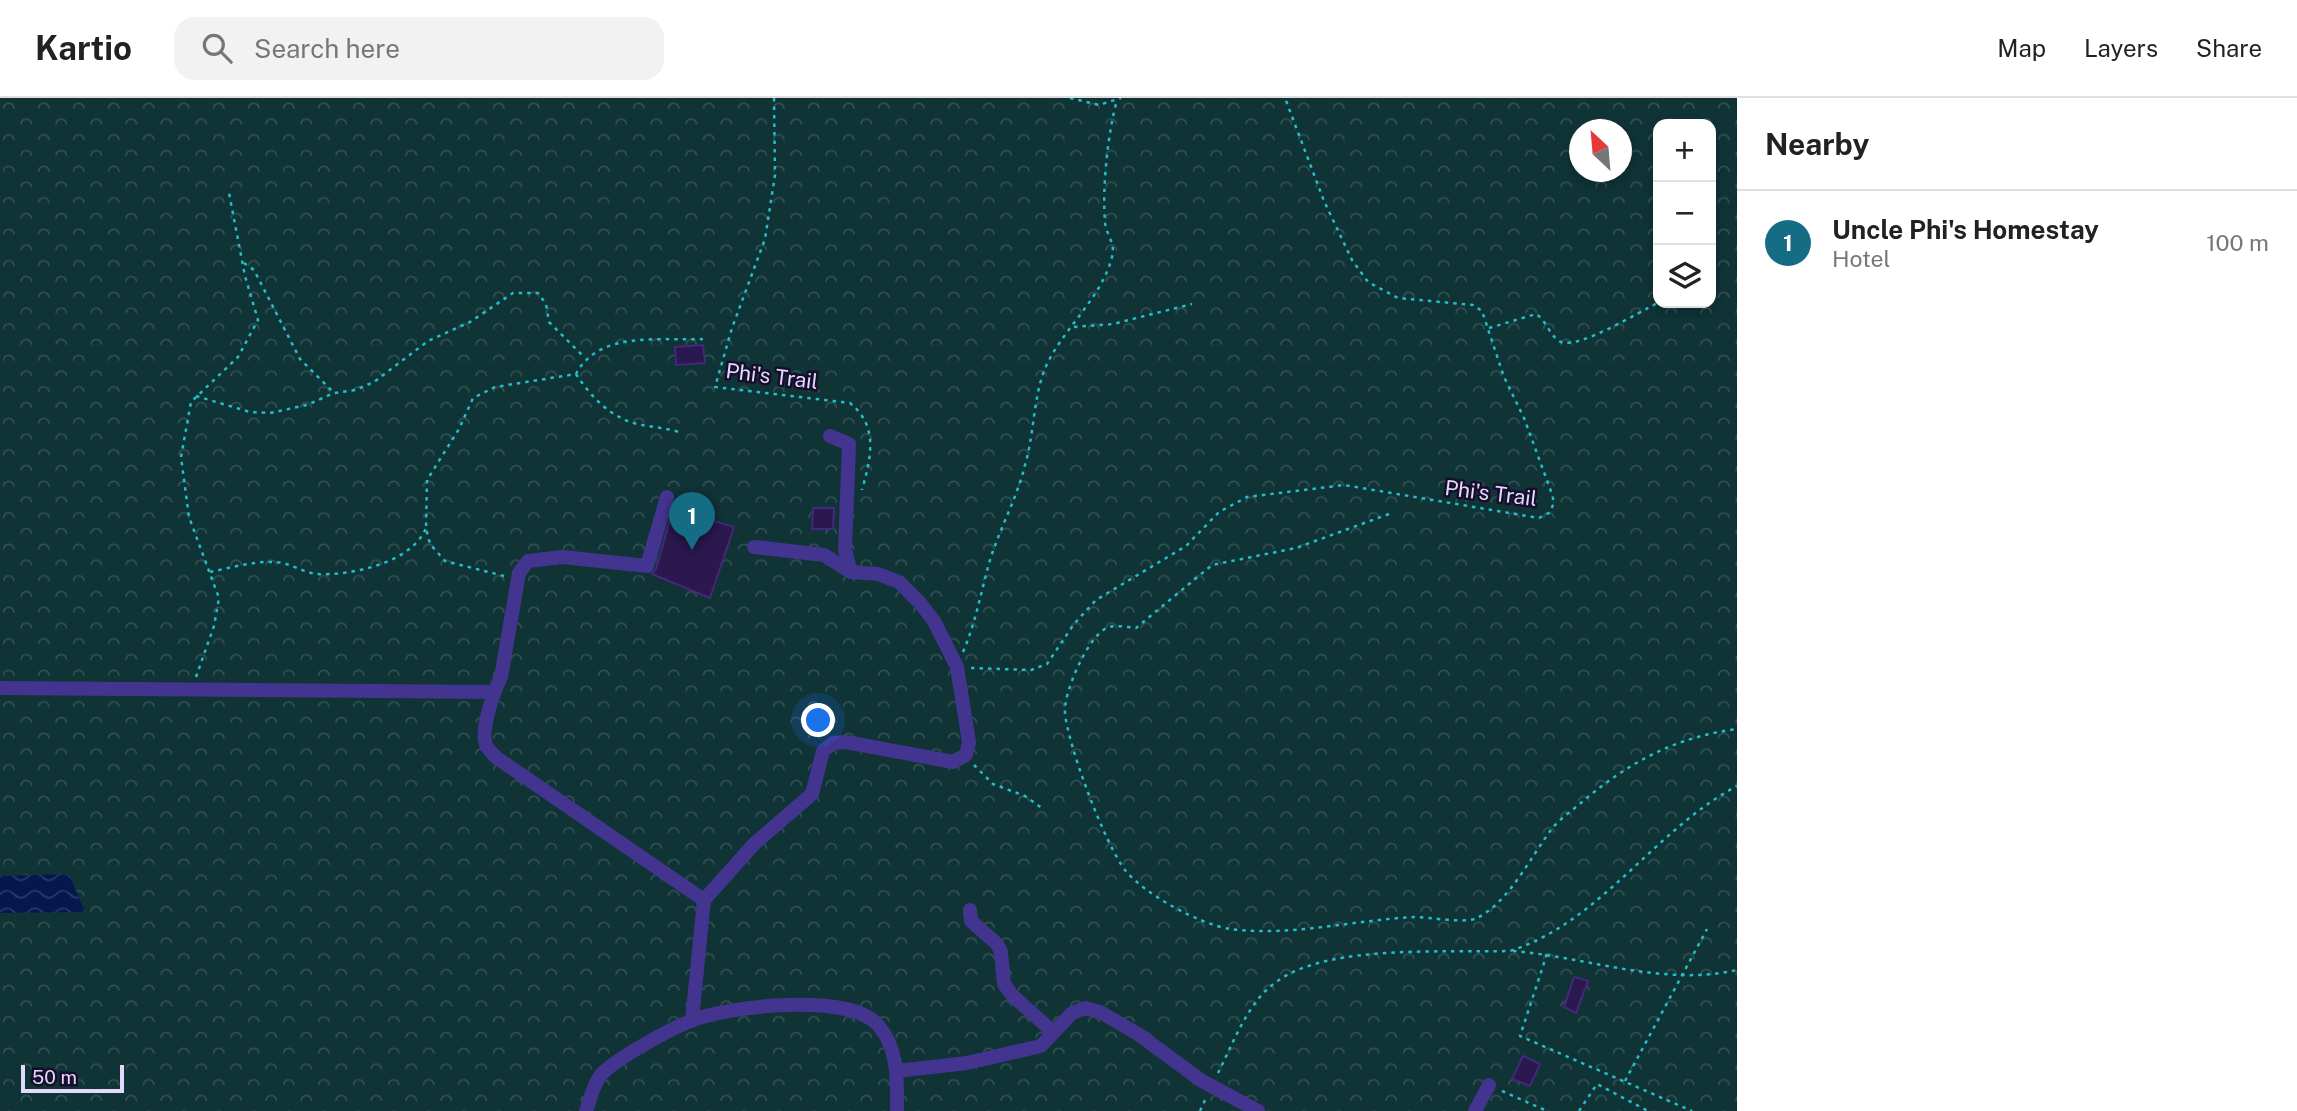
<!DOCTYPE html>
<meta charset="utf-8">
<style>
:root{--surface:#fff;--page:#f2f2f2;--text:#222;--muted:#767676;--line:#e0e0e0;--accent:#156c85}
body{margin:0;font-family:"Public Sans",sans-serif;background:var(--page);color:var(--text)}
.controls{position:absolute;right:21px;top:21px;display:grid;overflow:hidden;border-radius:14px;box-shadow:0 4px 10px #0003}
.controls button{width:63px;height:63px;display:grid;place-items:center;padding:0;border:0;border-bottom:2px solid var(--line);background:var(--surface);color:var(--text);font:35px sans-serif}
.compass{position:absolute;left:1569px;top:21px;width:63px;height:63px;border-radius:50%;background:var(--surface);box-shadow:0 4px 10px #0003;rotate:334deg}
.scale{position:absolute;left:21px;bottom:18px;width:103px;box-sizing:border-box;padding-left:7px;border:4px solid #e2d9ff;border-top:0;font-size:19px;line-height:24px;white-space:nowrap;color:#e2d9ff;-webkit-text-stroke:5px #170e2c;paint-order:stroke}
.you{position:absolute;left:819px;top:623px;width:24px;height:24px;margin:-18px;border:5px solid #fff;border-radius:50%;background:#1a73e8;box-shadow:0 0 0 10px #1a73e833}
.badge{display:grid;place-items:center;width:46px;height:46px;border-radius:50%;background:var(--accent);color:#fff;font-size:23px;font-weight:700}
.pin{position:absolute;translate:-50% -58px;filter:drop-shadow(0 2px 4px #0008)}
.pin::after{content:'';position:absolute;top:37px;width:24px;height:21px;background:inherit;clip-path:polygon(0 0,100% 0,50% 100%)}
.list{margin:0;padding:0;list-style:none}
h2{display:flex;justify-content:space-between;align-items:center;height:91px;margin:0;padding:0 28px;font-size:30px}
h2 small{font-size:23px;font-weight:400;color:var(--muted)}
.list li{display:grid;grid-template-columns:46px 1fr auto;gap:21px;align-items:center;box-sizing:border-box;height:105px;padding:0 28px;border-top:2px solid var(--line)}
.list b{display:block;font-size:26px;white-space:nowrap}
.list p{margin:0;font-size:23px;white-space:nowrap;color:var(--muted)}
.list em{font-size:23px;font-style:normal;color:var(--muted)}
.icon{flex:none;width:38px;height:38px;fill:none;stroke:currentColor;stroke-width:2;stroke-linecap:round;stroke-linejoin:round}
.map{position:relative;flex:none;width:1737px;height:1013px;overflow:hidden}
header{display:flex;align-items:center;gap:42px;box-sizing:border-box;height:98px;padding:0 35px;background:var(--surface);border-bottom:2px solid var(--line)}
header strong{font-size:33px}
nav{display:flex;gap:38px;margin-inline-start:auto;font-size:24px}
.search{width:490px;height:63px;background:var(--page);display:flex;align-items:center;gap:18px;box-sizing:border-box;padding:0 24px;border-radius:21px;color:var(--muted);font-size:26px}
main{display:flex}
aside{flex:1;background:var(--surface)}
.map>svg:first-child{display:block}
</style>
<header>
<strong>Kartio</strong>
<div class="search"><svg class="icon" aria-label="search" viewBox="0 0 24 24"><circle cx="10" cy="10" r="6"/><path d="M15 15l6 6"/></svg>Search here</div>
<nav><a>Map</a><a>Layers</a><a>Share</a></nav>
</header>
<main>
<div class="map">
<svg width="1737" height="1013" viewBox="0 0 1737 1013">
<defs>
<pattern id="forest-crowns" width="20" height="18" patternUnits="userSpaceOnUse" patternTransform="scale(1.75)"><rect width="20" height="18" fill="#103336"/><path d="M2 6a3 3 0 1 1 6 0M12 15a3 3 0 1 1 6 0" fill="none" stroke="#325054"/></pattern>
<pattern id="water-waves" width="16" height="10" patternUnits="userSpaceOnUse" patternTransform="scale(1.75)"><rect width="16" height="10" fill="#05174d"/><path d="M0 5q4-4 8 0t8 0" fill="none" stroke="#293868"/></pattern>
</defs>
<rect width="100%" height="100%" fill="#170e2c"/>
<path fill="url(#forest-crowns)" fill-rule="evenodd" d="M0,0h1737v1013h-1737zM1658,26h53v179h-53zM1580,32h42v42h-42z"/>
<polygon fill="url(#water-waves)" points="69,776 85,814 0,815 0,778"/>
<g fill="#2a184e" stroke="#43287d" stroke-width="2">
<polygon points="703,247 705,265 676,267 675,249"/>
<polygon points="813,410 834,410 833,431 812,431"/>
<polygon points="673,411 734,429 710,500 652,476 656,471"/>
<polygon points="1574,879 1588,883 1576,915 1564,909"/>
<polygon points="1523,958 1540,966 1530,988 1512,981"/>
</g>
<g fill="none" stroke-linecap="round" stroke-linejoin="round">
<g stroke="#24bec8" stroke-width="2.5" stroke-dasharray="3.5 5" stroke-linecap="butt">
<path d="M774,0l1,77 -10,64 -33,89 -17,59 135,16c29,24 21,54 12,87"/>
<polyline points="1070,0 1099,7 1121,0"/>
<polyline points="244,165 254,172 300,261 334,295"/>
<polyline points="1074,229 1113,226 1192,206"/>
<path d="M1489,230l47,-14c10,6 15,24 25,28 19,7 79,-31 97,-39"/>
<path d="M576,276c13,20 30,39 54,48 15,5 33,5 49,10"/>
<polyline points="196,298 250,314 270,315 307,307 334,295 355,292 374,284 428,243 470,224 513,195 538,195 546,206 549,224 584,259"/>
<path d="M1389,416l-93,34 -84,17 -76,63c-9,-1 -19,-3 -27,-1 -20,6 -46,66 -44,86 3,33 40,131 60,157 19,24 74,54 105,59 60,8 124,-9 184,-12 15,0 52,7 63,1 32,-16 53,-60 74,-88 8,-11 21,-19 31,-28 47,-40 94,-65 155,-73"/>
<path d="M210,474c20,-4 43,-11 64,-10 15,0 28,10 42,12 34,2 96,-11 110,-46"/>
<path d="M504,478l-59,-15 -15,-17 -4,-16 1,-48 32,-51 14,-31 22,-11 81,-13c23,-44 85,-33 127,-35"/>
<path d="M963,554c13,-30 18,-61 27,-92 10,-32 27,-62 35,-95 9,-30 8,-64 19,-94 16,-40 57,-71 68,-114 4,-14 -6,-22 -7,-35 -3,-34 3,-90 12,-122"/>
<polyline points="971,570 1031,572 1047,566 1074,526 1096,502 1186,448 1219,414 1247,399 1344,387 1539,420 1549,415 1554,405 1552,396 1524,320 1504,279 1482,213 1473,207 1398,200 1368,184 1352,162 1324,103 1285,0"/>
<polyline points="196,579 214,528 219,500 189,419 181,359 191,304 238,259 258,222 245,178 229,95"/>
<polyline points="974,667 993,686 1025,698 1043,711"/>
<path d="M1513,853c74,6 150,36 224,19"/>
<polyline points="1547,856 1520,938 1692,1013"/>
<path d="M1218,975c16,-31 30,-73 61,-93 53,-36 166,-27 231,-29 91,-29 144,-121 227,-165"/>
<polyline points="1625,983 1707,831"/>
<polyline points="1502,993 1547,1013"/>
<polyline points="1200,1013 1206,1000"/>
<polyline points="1579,1013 1597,986 1648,1013"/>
</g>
<g stroke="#43358f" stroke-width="14">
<polyline points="830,338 849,346 845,452 851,474"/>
<path d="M667,399l-20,69 -85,-9 -34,4 -9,12 -18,104c-7,14 -21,53 -15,68 2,5 7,9 11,13l207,142 -12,120"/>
<polyline points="0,590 493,594"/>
<polyline points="704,802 755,745 812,696 823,653 833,645 846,644 953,664 966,657 969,644 957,569 934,523 920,505 899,484 878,476 851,474 824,457 754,449"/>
<polyline points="970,812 971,823 997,846 1001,854 1004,886 1013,898 1053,934"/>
<polyline points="897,973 967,965 1041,948 1072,915 1085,910 1100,914 1138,936 1202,983 1258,1013"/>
<path d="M586,1013c4,-11 7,-25 14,-35 13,-16 70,-47 91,-55 36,-15 158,-29 187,4 21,24 19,56 19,86"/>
<polyline points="1475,1013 1489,987"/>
</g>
</g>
<g text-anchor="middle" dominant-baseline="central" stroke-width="5" stroke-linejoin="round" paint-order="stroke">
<g font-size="21" fill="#e2d9ff" stroke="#170e2c">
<text transform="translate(772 278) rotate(7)">Phi's Trail</text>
<text transform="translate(1491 395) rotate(7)">Phi's Trail</text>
</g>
</g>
</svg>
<div class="controls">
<button>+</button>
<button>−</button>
<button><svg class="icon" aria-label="layers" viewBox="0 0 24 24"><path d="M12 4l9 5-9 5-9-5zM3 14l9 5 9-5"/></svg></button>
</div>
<svg class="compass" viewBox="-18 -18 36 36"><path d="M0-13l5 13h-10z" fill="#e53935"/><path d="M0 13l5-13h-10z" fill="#767676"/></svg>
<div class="scale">50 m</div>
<div class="you"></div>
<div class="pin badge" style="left:692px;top:452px">1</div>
</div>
<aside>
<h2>Nearby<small></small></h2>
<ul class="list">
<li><span class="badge">1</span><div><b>Uncle Phi's Homestay</b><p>Hotel</p></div><em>100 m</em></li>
</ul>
</aside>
</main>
